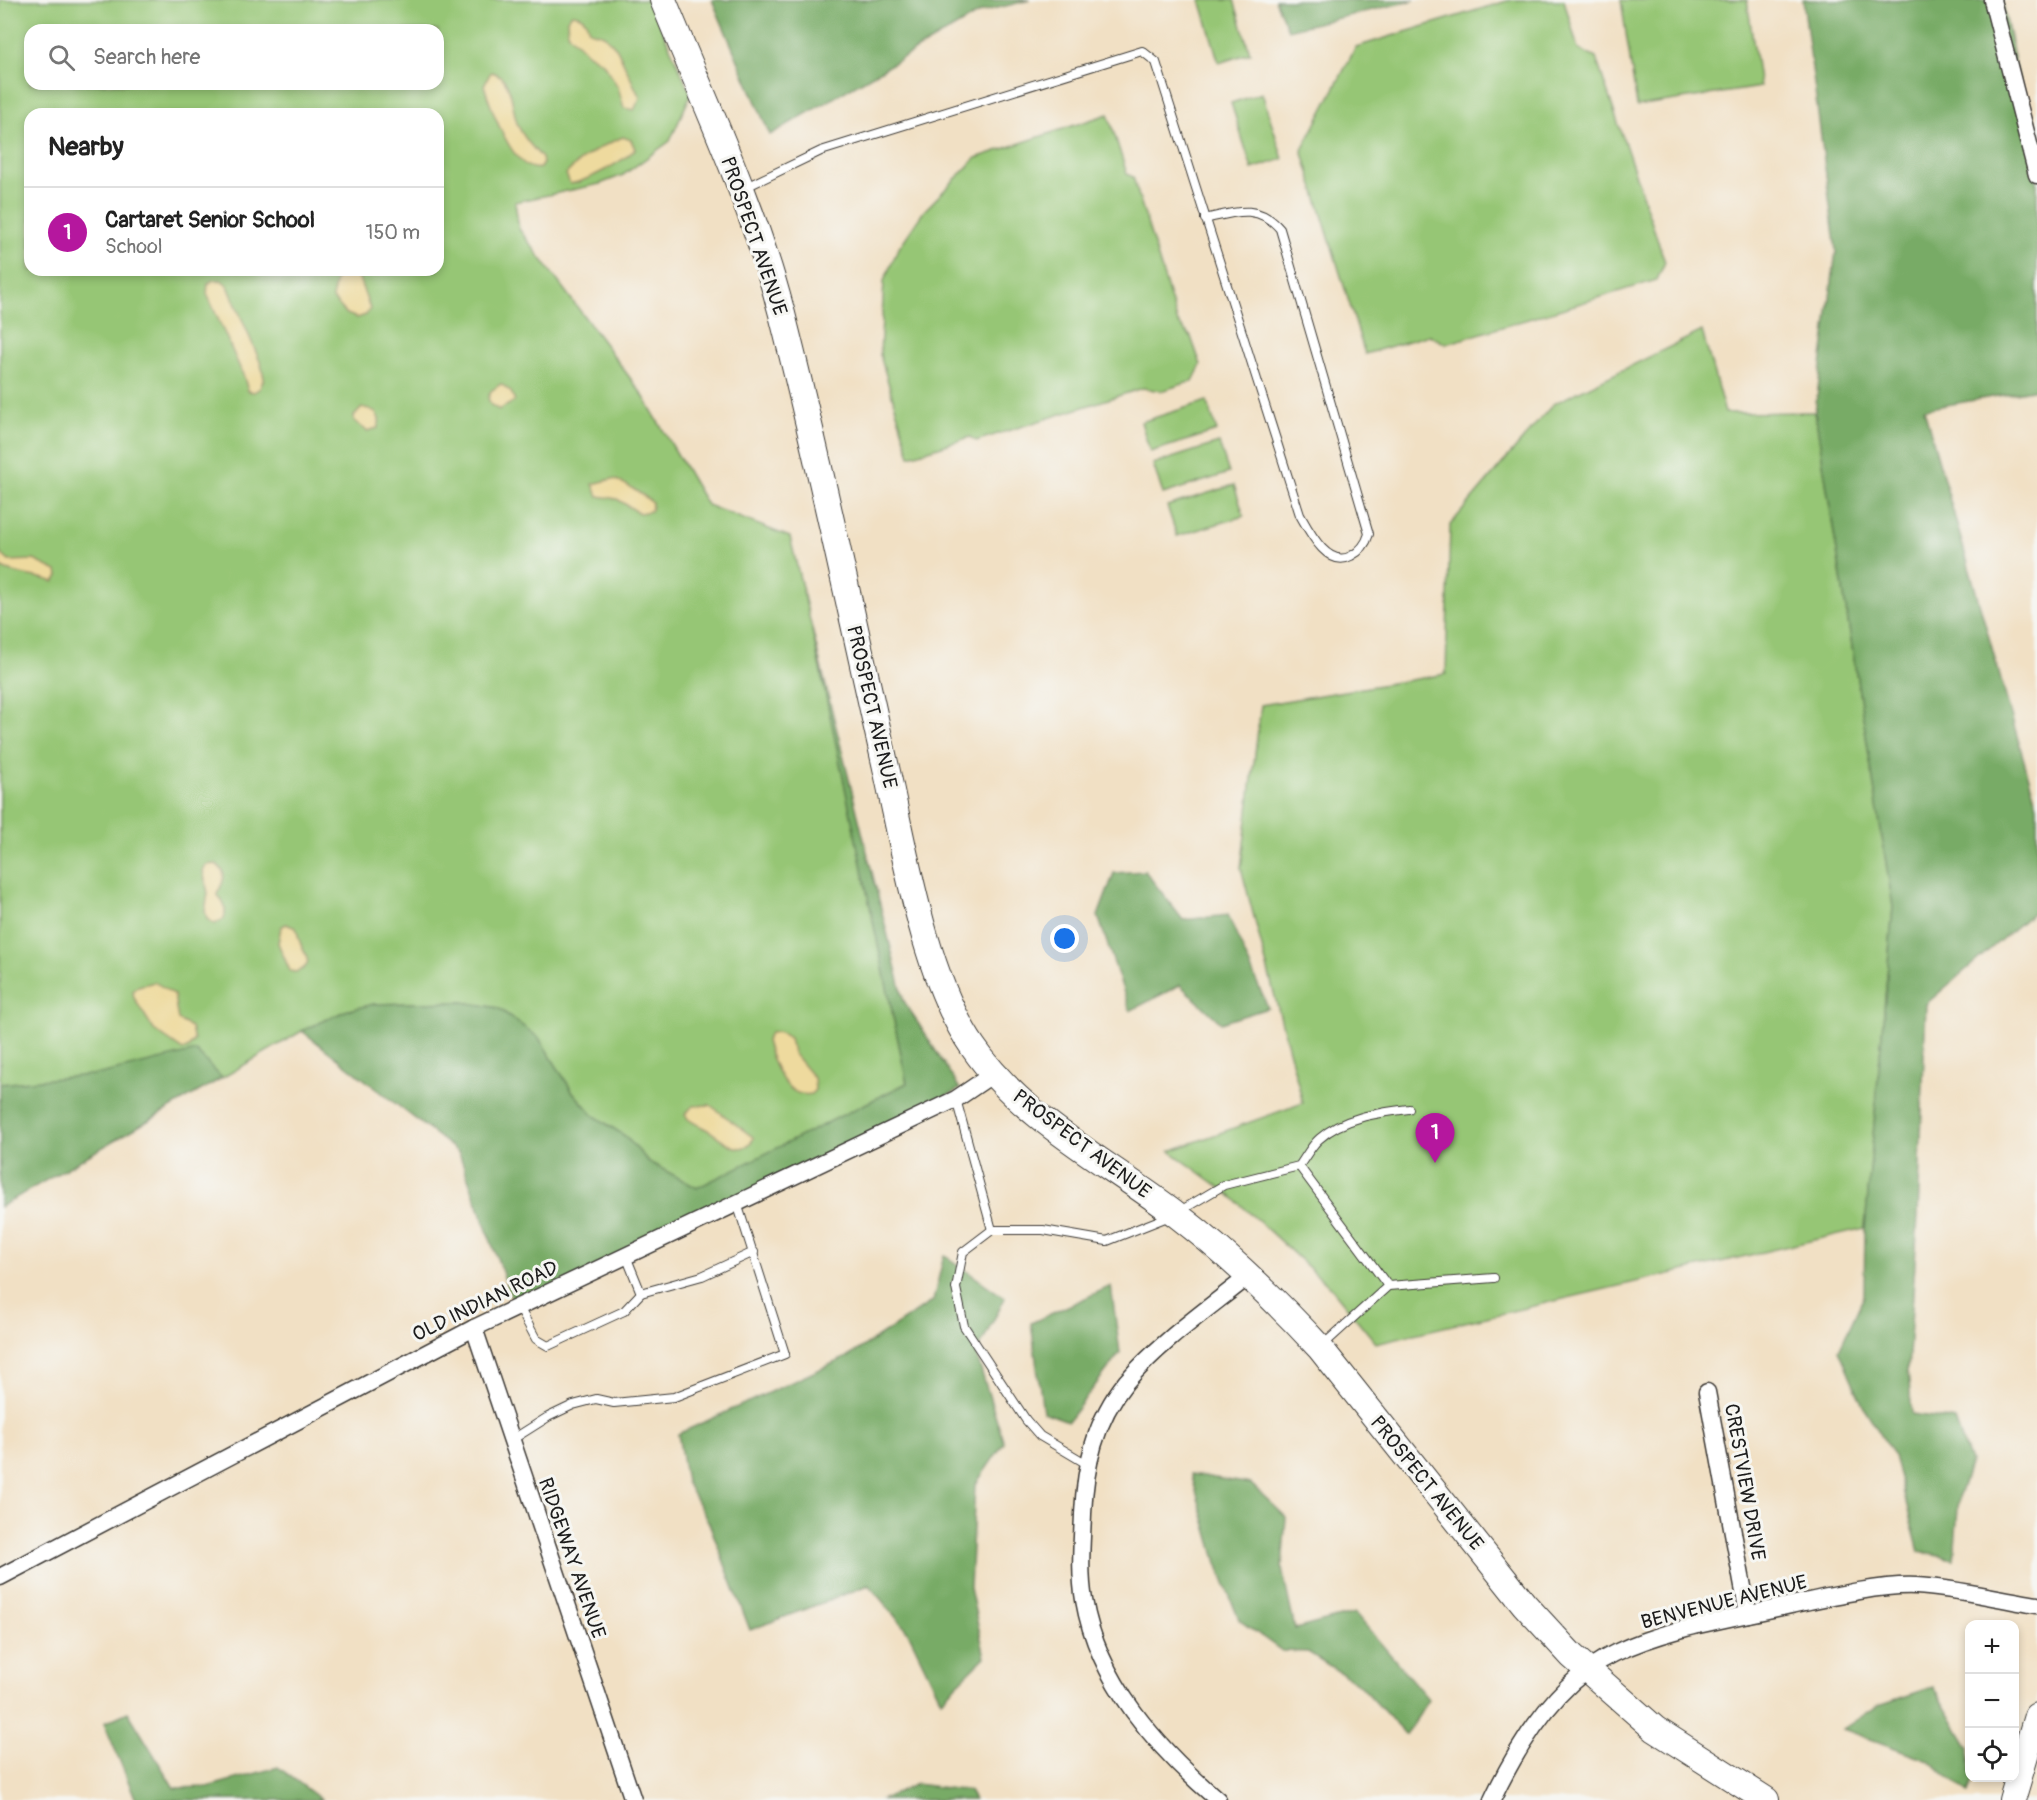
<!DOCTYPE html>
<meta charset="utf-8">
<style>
:root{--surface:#fff;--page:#f2f2f2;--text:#222;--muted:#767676;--line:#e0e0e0;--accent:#b5179e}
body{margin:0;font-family:Pangolin,sans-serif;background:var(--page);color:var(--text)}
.controls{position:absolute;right:18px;bottom:18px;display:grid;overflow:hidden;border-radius:12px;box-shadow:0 3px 9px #0003}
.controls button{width:54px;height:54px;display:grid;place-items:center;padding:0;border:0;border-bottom:2px solid var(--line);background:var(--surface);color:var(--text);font:30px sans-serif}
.you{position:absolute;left:1065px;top:939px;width:21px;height:21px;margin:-15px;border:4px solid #fff;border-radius:50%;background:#1a73e8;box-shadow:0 0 0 9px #1a73e833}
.badge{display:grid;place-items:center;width:39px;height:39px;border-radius:50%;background:var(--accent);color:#fff;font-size:20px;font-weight:700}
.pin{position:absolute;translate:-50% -50px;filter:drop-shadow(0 2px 3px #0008)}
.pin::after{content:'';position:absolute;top:32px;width:21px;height:18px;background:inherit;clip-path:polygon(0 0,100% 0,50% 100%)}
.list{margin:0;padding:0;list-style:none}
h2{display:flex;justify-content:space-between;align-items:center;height:78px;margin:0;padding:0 24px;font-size:26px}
h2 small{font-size:20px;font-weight:400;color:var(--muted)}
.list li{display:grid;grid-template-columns:39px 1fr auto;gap:18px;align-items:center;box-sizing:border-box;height:90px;padding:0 24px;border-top:2px solid var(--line)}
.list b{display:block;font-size:22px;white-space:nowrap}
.list p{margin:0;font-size:20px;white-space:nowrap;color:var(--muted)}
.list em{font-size:20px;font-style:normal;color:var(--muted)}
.icon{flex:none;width:33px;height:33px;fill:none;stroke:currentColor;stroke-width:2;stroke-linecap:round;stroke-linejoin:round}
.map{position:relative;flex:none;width:2037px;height:1800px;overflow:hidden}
.search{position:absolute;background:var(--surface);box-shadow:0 3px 9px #0003;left:24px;top:24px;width:420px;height:66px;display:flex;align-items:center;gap:15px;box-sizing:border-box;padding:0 21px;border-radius:18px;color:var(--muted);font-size:22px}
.panel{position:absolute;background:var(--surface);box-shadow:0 3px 9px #0003;left:24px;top:108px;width:420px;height:168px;border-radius:18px}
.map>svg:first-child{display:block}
</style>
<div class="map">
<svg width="2037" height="1800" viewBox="0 0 2037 1800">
<rect width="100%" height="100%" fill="#f6f6f2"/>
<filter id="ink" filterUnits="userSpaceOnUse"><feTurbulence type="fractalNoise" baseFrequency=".0167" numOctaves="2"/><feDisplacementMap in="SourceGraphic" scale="12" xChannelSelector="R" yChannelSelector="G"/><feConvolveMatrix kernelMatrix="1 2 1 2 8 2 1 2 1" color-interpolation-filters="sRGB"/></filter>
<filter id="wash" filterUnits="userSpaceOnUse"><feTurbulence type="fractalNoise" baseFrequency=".008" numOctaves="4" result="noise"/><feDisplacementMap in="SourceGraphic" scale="24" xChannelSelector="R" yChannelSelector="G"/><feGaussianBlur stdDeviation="1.35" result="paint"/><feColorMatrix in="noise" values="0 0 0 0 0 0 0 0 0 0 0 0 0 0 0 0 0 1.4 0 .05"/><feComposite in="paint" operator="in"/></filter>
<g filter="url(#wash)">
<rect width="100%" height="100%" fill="#f1e0c4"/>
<g fill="#96c675" stroke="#597148" stroke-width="1.5" fill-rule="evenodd">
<path d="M0,0h649l42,94 -21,47 -47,34 -23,9 -85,18 4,27 123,165 65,111 83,32 27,113 90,433 -210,105 -48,-26 -24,-26 -32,-21 -21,-24 -33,-53 -41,-30 -35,-6 -89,2 -29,7 -43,20 -80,47 -12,-12 -98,16 -112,2zM30,30h408v54h-408zM30,114h408v156h-408z"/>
<polygon points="1200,0 1234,0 1250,53 1219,63"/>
<polygon points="1510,0 1564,0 1578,49 1596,58 1665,262 1657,280 1446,344 1429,335 1365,354 1302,150 1356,47"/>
<polygon points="1621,0 1747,0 1760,87 1637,106"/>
<polygon points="1262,93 1283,159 1252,169 1231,103"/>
<polygon points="1108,114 1127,174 1133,177 1178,323 1191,337 1201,365 1193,381 1161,391 1143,388 976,441 970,437 910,456 880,355 884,281 898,249 924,211 976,158"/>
<polygon points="1702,331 1725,413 1815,412 1893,907 1865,1228 1376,1343 1331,1288 1229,1194 1170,1151 1303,1103 1241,868 1261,705 1446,674 1450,525 1553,404"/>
<polygon points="1207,401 1217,431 1150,452 1141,422"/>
<polygon points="1219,443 1229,473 1163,494 1153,464"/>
<polygon points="1234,485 1244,516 1177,536 1167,506"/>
</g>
<g fill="#78ab66" stroke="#4a6441" stroke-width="1.5">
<polygon points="712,0 1030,0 981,12 770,135"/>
<polygon points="1275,0 1415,0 1288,30"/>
<polygon points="1803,0 2002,0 2037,167 2037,389 1924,409 2037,806 2037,909 1926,1004 1918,1217 1908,1370 1912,1414 1955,1420 1970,1462 1959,1496 1954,1559 1919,1552 1894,1456 1863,1406 1839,1350 1864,1296 1865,1228 1893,907 1815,412 1836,251"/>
<polygon points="812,630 904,1001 960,1089 515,1308 459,1153 302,1031 345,1011 374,1004 463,1002 498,1008 539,1038 572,1091 593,1115 625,1136 649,1162 697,1188 907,1083"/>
<polygon points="1145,871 1183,920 1228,915 1268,1008 1221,1023 1180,985 1130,1011 1098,916 1114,873"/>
<polygon points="196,1051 222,1078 0,1207 0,1084 100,1074"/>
<polygon points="944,1255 1005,1298 976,1354 1004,1443 975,1485 970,1588 985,1657 941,1700 908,1632 869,1585 750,1630 709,1523 686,1482 678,1434 849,1356 933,1301"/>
<polygon points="1111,1286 1120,1353 1068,1421 1043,1412 1031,1323"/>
<polygon points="1191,1474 1251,1484 1286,1517 1282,1569 1295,1629 1355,1613 1429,1700 1406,1735 1360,1685 1308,1652 1282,1651 1239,1620 1217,1563"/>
<polygon points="1933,1687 1969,1748 1970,1778 1973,1778 1968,1793 1928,1760 1843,1729 1879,1705"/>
<polygon points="128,1712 174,1788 207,1787 278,1767 322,1800 136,1800 104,1723"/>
<polygon points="916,1784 969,1791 974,1800 880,1800"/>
</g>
<g fill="#eeda9e" stroke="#857b5d" stroke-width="1.5">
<path d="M572,14c11,1 15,6 17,17l15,4 13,14 23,49 -6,12 -10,-2 -6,-21 -15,-24 -15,-9 -20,-20 -1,-15z"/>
<path d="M491,72c22,4 20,33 26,51 5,13 15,24 25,35l1,5 -3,5c-26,7 -50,-62 -56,-83z"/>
<path d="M623,137l8,3 4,9c-10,12 -50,33 -65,35l-4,-10c15,-16 37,-29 57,-37z"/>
<polygon points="338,270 356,270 370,309 366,315 357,318 347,314 332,298"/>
<polygon points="213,280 221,280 228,286 261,364 264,378 260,388 254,392 248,391 244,377 207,294 208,284"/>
<polygon points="501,384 511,392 515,401 499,410 491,405 488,398 491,391"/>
<path d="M362,408c11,0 21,8 16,20l-11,3 -13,-10v-5z"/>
<path d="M612,479c7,0 35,18 40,24l-1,8 -12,2 -22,-14 -19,-3 -5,-12z"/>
<path d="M0,553l9,8 25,-1 23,11 1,5 -4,6c-18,-8 -37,-5 -54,-15z"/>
<path d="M216,864c13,8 7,19 1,30 7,9 10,13 7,25l-9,5 -8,-5 -2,-8 3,-18 -5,-22 3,-6z"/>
<path d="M286,924l10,4c2,5 2,9 4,14 3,11 18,24 -5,30l-5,-1 -12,-28 3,-16z"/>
<polygon points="155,982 174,995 178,1020 191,1027 194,1040 189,1047 183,1050 154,1030 134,998 133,991 138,986"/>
<path d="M778,1032l12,6 3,15 21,25 1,12 -4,4c-26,6 -40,-34 -45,-53l4,-8z"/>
<path d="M710,1105l44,33c-12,20 -27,5 -40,-4 -8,-6 -18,-9 -26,-15l-3,-5 8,-8z"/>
</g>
</g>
<g filter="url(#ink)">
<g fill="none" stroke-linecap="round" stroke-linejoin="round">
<g stroke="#3c3935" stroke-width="10">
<g id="service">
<path d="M744,188l77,-37 321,-100 14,11 144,453c9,16 28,54 51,41 10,-5 15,-12 18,-22l-89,-305c-22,-26 -45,-17 -75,-10"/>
<polyline points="956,1099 992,1230"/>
<polyline points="1299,1166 1388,1286"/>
<polyline points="626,1256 641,1293 702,1276 754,1252"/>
<polyline points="519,1307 536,1339 548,1346 624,1311 641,1293"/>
<polyline points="1322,1346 1388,1286 1494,1278"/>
<polyline points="510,1441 548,1417 573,1405 596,1399 614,1403 674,1397 785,1354 737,1203"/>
<path d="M1087,1464l-47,-28 -14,-16 -62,-94 -8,-38 7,-36 29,-22h51l64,11 68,-27 49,-29 75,-19c6,-8 12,-20 20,-27 24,-22 59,-26 90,-30"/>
</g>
</g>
<g stroke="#3c3935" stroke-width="19">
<g id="minor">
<polyline points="1992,0 2037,175"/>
<polyline points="474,1328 633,1800"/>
<polyline points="1707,1392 1748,1614"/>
<polyline points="0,1577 474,1328 956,1099 993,1074"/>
<path d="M1218,1800c-61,-52 -120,-118 -134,-200 -5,-29 -2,-57 -1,-86 2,-48 12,-94 43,-132 35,-41 82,-73 124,-107"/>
<path d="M1492,1800c26,-55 65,-120 123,-147 50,-24 108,-33 162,-45 38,-8 101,-24 139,-22 40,2 81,13 121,19"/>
</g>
</g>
<g stroke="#3c3935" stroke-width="28">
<g id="primary">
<path d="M663,0c42,103 91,206 119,314 39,152 70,305 105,458 18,82 38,206 86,275 50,73 135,115 204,168 52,40 98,84 143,133l204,256 48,52 83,73 111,71"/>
<polyline points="2012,1800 2037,1716"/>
</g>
</g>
<use href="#service" stroke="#fff" stroke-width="8"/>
<use href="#minor" stroke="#fff" stroke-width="16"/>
<use href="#primary" stroke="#fff" stroke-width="26"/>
</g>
</g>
<g text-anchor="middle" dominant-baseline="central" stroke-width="6" stroke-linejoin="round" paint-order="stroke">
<g font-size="20" fill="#1c1c1c" stroke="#f6f6f2">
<text transform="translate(754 236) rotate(71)">PROSPECT AVENUE</text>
<text transform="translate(872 707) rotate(77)">PROSPECT AVENUE</text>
<text transform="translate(1082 1144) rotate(37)">PROSPECT AVENUE</text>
<text transform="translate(485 1301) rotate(-26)">OLD INDIAN ROAD</text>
<text transform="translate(1745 1482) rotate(80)">CRESTVIEW DRIVE</text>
<text transform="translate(1427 1483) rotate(51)">PROSPECT AVENUE</text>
<text transform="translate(572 1558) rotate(71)">RIDGEWAY AVENUE</text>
<text transform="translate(1724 1602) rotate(-14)">BENVENUE AVENUE</text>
</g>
</g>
</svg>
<div class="controls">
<button>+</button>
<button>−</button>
<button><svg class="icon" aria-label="locate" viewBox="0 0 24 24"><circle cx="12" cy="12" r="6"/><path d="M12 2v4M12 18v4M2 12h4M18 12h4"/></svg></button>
</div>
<div class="you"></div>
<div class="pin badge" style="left:1435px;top:1163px">1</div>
<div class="search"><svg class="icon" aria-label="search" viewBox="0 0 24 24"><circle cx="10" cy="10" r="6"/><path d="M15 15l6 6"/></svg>Search here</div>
<section class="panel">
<h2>Nearby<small></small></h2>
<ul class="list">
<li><span class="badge">1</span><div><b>Cartaret Senior School</b><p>School</p></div><em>150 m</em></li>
</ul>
</section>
</div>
